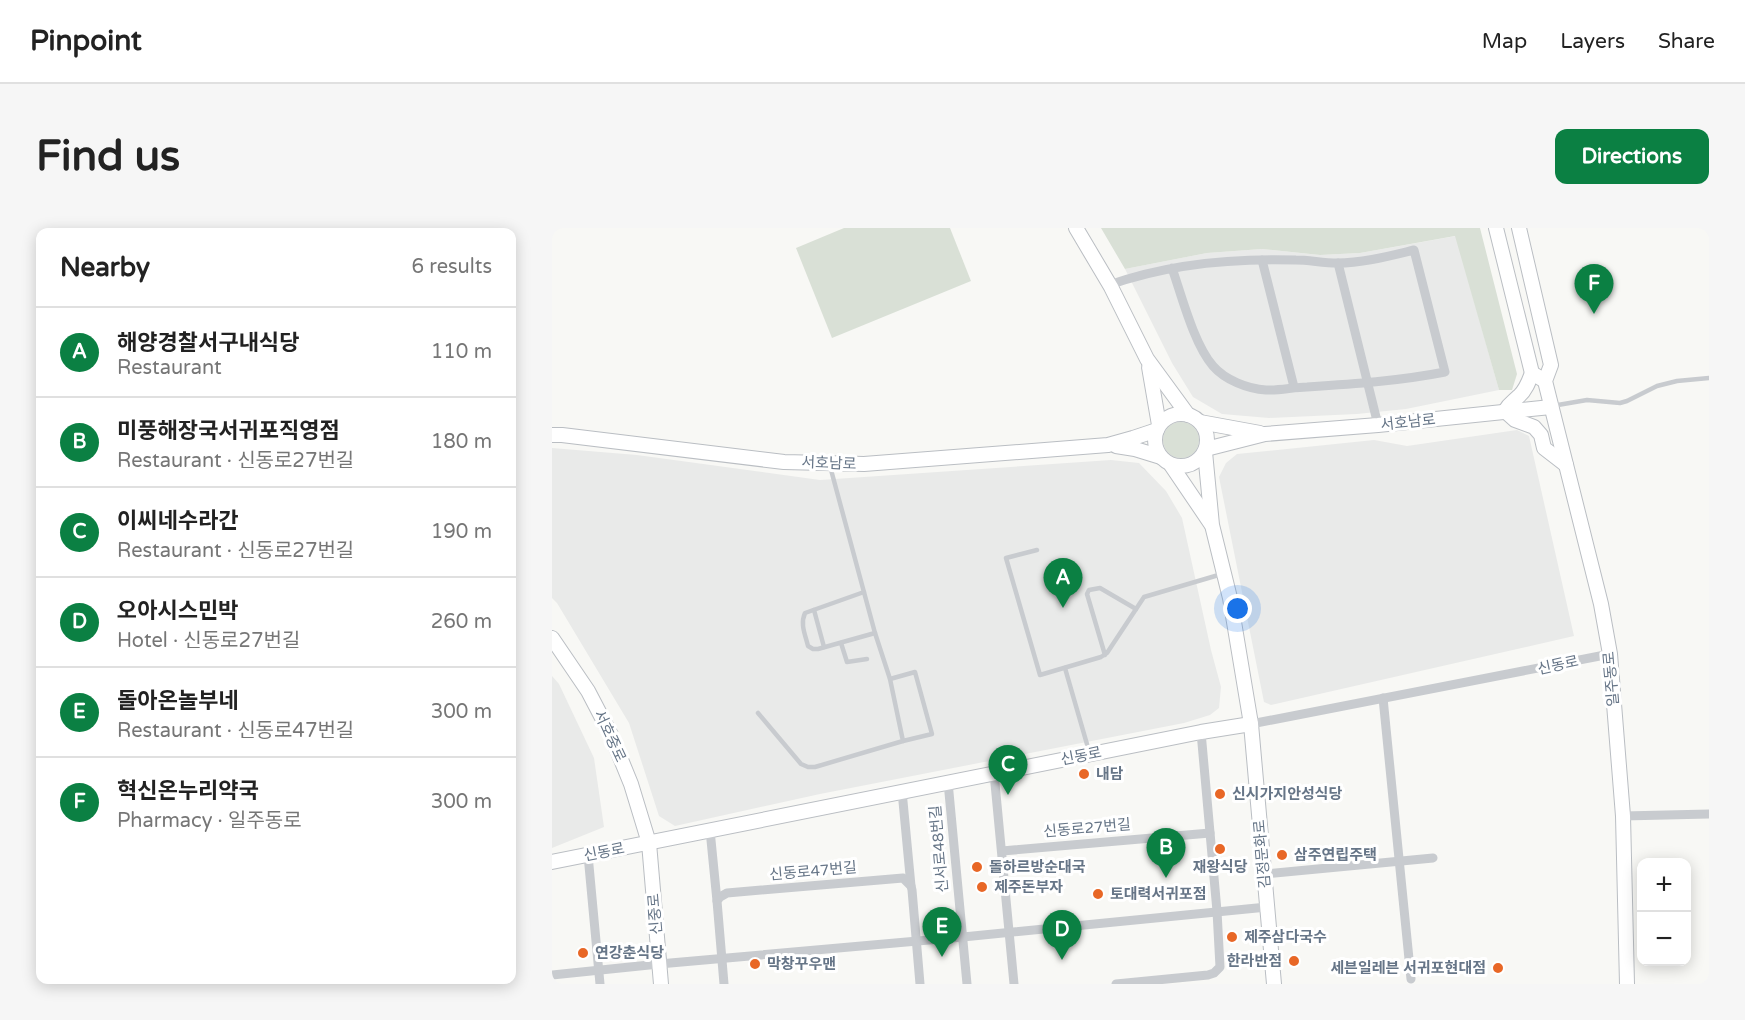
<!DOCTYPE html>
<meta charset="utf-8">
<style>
:root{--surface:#fff;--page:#f6f6f6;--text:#222;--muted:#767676;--line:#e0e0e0;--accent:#0b8043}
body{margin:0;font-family:"Varela Round","Noto Sans KR",sans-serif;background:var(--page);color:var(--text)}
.controls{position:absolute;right:18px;bottom:18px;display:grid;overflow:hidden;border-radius:12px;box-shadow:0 3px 15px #0003}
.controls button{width:54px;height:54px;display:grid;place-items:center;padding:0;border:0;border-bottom:2px solid var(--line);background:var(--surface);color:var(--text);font:30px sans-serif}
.you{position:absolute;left:686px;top:381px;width:21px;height:21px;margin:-15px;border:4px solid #fff;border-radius:50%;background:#1a73e8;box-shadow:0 0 0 9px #1a73e833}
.badge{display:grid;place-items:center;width:39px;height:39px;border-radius:50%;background:var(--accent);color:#fff;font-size:20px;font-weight:700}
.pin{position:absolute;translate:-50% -50px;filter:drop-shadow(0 2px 3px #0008)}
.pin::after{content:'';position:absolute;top:32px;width:21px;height:18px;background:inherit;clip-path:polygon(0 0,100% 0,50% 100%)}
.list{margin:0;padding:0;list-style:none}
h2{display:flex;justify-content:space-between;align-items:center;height:78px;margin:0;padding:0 24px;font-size:26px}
h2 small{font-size:20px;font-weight:400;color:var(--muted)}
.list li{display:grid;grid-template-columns:39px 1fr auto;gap:18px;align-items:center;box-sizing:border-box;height:90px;padding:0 24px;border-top:2px solid var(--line)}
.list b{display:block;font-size:22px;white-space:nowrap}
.list p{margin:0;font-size:20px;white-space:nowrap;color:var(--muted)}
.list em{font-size:20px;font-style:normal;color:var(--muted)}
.map{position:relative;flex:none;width:1157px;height:756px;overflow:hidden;border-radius:12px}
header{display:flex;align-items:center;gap:36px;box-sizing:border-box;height:84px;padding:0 30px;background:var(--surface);border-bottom:2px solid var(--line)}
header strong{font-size:28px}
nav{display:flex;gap:33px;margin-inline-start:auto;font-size:21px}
.intro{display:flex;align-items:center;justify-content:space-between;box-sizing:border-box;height:144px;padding:0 36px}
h1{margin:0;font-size:42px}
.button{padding:15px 27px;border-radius:12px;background:var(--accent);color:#fff;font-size:21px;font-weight:700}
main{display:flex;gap:36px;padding:0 36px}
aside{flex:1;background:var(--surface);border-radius:12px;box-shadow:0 3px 15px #0003}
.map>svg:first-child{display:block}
</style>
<header>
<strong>Pinpoint</strong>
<nav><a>Map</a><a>Layers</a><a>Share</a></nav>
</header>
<div class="intro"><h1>Find us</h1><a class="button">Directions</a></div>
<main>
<aside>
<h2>Nearby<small>6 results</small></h2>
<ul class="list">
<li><span class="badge">A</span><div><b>해양경찰서구내식당</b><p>Restaurant</p></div><em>110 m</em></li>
<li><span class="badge">B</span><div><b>미풍해장국서귀포직영점</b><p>Restaurant · 신동로27번길</p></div><em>180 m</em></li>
<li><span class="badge">C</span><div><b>이씨네수라간</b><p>Restaurant · 신동로27번길</p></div><em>190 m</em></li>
<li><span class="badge">D</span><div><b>오아시스민박</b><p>Hotel · 신동로27번길</p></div><em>260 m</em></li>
<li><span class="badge">E</span><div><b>돌아온놀부네</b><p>Restaurant · 신동로47번길</p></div><em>300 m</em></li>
<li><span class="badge">F</span><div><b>혁신온누리약국</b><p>Pharmacy · 일주동로</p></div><em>300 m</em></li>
</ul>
</aside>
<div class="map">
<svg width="1157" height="756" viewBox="0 0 1157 756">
<rect width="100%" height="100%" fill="#f8f8f5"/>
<g fill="#e9eae9">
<polygon points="904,8 947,162 854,181 805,186 717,190 670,186 641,169 620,135 573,41 655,25 710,21 768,27 808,25"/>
<polygon points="965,202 977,208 1022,408 719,477 712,474 667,249 674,235 685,226 822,212 855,218"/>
<polygon points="0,220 85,227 268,252 559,232 587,235 614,263 630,290 659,422 669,459 667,480 658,487 632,495 268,566 123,598 107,588 77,495 5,375 0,370"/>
<polygon points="0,448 7,456 42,530 52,599 0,620"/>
</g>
<g fill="#d9e0d6">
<polygon points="292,0 398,0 419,53 280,110 244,20"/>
<polygon points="549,0 928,0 965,146 960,162 947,162 903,8 808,25 768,27 710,21 655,25 573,41"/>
<circle cx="629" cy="212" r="18"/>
</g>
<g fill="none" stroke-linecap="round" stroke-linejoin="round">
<g stroke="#babec3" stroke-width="16">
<g id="secondary">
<polyline points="524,0 559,59 595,131 636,187"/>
<polyline points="944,0 980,145 993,153"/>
<polyline points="967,0 999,137 993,153 1049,376 1058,426 1071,588 1075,756"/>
<polyline points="597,139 607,197"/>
<polyline points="953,183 963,192 982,199 989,207 992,220 1014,237"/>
<path d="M953,183c5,-9 7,-8 14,-15 7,-6 10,-15 13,-23"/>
<circle cx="629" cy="212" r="26"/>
<polyline points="648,194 708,205"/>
<polyline points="0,207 10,207 232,234 312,236 556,217 581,210 605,202"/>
<polyline points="564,218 583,221 609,229"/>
<polyline points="654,221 713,206 826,197 999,179"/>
<polyline points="653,224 660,297 678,370 699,496 722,756"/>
<polyline points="619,237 659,296"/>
<polyline points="0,410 36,463 59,507 79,556 97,615 109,756"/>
<polyline points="0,634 649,504 699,496"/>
</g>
</g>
<g stroke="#c8cbcf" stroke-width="4.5">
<polyline points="1000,178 1035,172 1068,175 1075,173 1105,158 1125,153 1157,150"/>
<polyline points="485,322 454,330 488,447 549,429 555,425 592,369 670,346"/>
<path d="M312,364l-59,21c-5,11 0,21 3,33l5,3h5l57,-16"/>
<polyline points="262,382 272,419"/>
<polyline points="289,415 295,434 315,431"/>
<polyline points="553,427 535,366 537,362 548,360 584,381"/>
<polyline points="513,440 537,523"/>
<polyline points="338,451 363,444 380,506 351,513"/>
<polyline points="206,485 249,536 256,539 263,539 351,513 338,451 323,405 278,238"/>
</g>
<g stroke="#c8cbcf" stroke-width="9">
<polyline points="710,32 742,159"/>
<polyline points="786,35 826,197"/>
<path d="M557,57c59,-21 124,-27 187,-25 13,0 27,3 41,3 26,0 52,-7 77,-13l31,122c-46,9 -92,12 -138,15 -13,0 -28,4 -41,3 -18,-1 -41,-10 -53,-24 -19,-22 -31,-69 -41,-98"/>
<polyline points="831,470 859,751"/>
<polyline points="699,496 1058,426"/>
<polyline points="442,545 462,756"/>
<polyline points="396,554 415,756"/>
<polyline points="350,563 359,658"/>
<polyline points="1071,588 1157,586"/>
<polyline points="158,602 165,673"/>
<polyline points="450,623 658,605"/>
<polyline points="36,627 48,756"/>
<polyline points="712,646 881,630"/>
<polyline points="0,747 107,736 411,709 715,679"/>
<polyline points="172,756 165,673 168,669 175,665 351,650 359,658 360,662 368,756"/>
<polyline points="564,756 656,747 662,745 668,739 665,683 649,504"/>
</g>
<use href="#secondary" stroke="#fff" stroke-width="14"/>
</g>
<g fill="#e86726" stroke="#fff" stroke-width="2">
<circle cx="532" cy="546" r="6"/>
<circle cx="668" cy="566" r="6"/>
<circle cx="668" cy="621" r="6"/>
<circle cx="730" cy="627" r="6"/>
<circle cx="425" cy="639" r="6"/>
<circle cx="430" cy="659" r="6"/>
<circle cx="546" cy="666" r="6"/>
<circle cx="680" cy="709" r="6"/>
<circle cx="31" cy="725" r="6"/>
<circle cx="742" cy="733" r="6"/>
<circle cx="203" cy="736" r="6"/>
<circle cx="946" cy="740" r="6"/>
</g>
<g text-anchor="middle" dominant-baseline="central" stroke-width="6" stroke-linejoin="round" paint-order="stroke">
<g font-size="15" fill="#667587" stroke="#fff">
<text transform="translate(856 194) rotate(-6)">서호남로</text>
<text transform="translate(277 235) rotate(2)">서호남로</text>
<text transform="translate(1006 437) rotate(-12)">신동로</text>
<text transform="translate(1059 451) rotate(-95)">일주동로</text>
<text transform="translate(58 508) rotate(65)">서호중로</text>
<text transform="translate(529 528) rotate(-11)">신동로</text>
<text transform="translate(535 600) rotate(-5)">신동로27번길</text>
<text transform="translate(387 621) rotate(-95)">신서로48번길</text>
<text transform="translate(52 624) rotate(-11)">신동로</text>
<text transform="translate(710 626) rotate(-95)">김정문화로</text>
<text transform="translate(261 643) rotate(-5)">신동로47번길</text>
<text transform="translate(103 686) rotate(-95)">신중로</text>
</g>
<g font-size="15" font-weight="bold" fill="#667587" stroke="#fff" text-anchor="start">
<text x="544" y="546">내담</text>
<text x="680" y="566">신시가지안성식당</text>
<text x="742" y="627">삼주연립주택</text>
<text x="437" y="639">돌하르방순대국</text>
<text x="668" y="639" text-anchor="middle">재왕식당</text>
<text x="442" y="659">제주돈부자</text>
<text x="558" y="666">토대력서귀포점</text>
<text x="692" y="709">제주삼다국수</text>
<text x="43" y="725">연강춘식당</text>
<text x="730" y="733" text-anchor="end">한라반점</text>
<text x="215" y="736">막창꾸우맨</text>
<text x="934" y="740" text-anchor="end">세븐일레븐 서귀포현대점</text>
</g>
</g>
</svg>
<div class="controls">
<button>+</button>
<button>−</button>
</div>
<div class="you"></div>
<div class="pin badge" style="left:511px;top:380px">A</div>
<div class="pin badge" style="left:614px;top:650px">B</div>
<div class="pin badge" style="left:456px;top:567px">C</div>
<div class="pin badge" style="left:510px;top:732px">D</div>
<div class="pin badge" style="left:390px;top:729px">E</div>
<div class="pin badge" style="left:1042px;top:86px">F</div>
</div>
</main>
